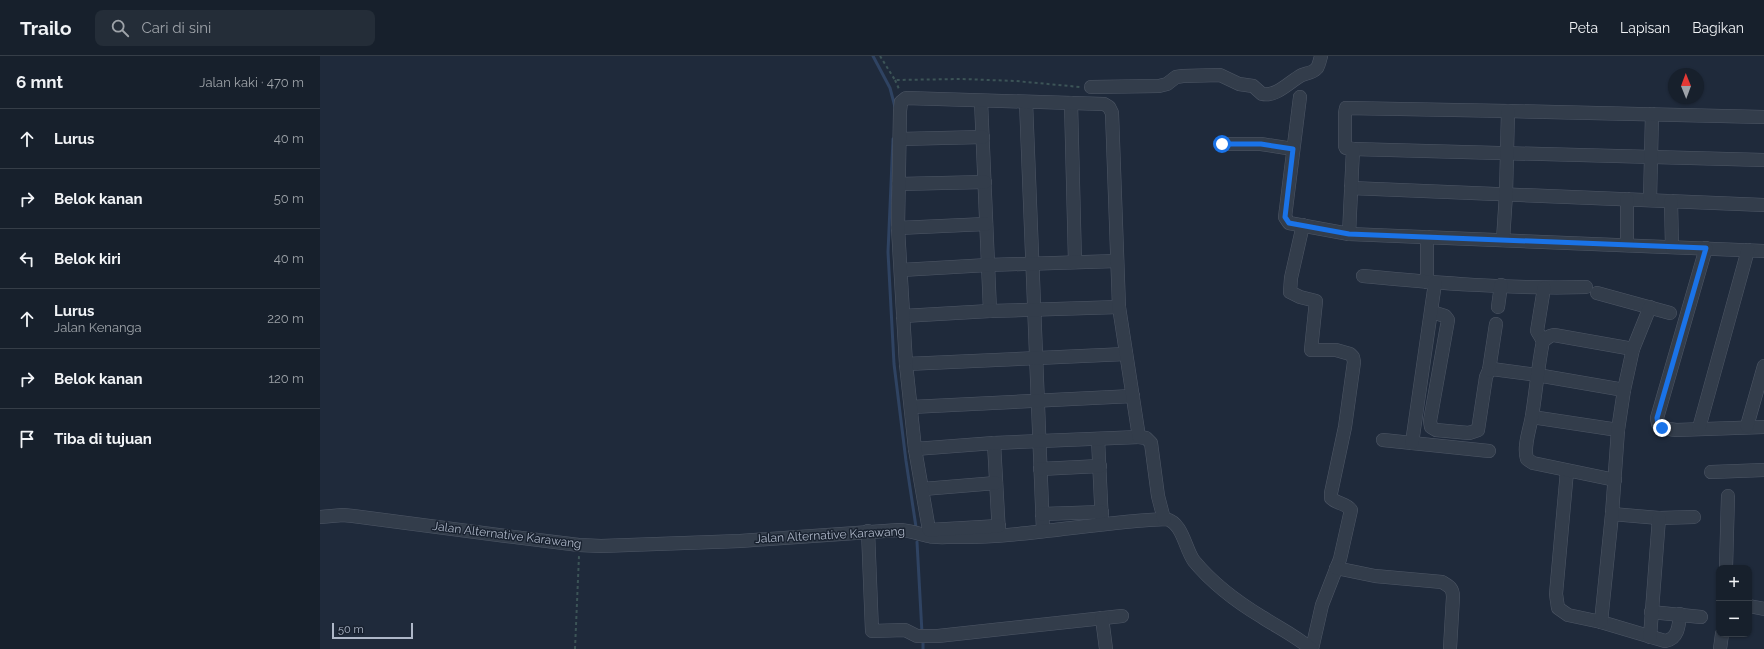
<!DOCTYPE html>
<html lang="id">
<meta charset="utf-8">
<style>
:root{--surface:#17202c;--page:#242d38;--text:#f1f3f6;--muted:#9ea3a9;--line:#363e48}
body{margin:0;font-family:Raleway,sans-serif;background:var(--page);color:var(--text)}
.controls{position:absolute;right:12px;bottom:12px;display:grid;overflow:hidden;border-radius:8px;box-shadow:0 1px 3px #0004}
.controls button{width:36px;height:36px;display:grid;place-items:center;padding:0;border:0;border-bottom:1px solid var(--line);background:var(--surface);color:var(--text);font:20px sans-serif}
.compass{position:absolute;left:1348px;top:12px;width:36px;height:36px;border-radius:50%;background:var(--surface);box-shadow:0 1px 3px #0004;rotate:359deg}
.scale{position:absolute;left:12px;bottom:10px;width:81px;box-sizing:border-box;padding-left:4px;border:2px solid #aeb7c8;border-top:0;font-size:11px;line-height:14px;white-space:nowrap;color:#aeb7c8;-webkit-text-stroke:3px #192230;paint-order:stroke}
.stop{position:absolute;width:12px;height:12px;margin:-9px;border:3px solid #1a73e8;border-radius:50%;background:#fff}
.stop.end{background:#1a73e8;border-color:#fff;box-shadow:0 1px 4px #0008}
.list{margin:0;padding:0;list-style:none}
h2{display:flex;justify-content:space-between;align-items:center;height:52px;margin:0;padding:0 16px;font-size:17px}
h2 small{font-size:13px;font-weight:400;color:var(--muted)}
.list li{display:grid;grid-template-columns:26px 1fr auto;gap:12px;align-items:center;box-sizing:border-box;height:60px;padding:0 16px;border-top:1px solid var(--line)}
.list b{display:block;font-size:15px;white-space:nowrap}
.list p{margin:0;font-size:13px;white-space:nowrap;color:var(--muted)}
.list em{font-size:13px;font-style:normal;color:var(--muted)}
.icon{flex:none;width:22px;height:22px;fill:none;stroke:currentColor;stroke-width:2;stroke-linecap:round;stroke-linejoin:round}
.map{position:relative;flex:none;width:1444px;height:593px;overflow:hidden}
header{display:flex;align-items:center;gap:24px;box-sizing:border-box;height:56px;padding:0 20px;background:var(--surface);border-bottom:1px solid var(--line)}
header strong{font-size:19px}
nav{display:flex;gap:22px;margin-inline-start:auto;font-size:14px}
.search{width:280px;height:36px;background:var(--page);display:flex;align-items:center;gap:10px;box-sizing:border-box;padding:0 14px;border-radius:8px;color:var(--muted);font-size:15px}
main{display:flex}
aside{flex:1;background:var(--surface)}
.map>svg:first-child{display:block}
</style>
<header>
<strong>Trailo</strong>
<div class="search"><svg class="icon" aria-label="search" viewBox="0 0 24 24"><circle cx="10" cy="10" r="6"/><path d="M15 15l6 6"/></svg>Cari di sini</div>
<nav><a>Peta</a><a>Lapisan</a><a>Bagikan</a></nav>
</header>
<main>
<aside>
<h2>6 mnt<small>Jalan kaki · 470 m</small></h2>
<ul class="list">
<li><svg class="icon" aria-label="ahead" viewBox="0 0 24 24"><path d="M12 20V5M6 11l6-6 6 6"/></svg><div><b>Lurus</b></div><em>40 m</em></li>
<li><svg class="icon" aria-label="right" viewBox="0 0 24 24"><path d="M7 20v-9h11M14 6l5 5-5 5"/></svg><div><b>Belok kanan</b></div><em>50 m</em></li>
<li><svg class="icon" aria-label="left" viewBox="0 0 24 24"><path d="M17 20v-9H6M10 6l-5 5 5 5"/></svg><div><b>Belok kiri</b></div><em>40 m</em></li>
<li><svg class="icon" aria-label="ahead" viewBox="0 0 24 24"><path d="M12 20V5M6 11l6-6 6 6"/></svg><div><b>Lurus</b><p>Jalan Kenanga</p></div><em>220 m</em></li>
<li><svg class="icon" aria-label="right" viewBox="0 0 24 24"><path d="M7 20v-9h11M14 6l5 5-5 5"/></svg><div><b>Belok kanan</b></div><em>120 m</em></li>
<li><svg class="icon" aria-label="arrive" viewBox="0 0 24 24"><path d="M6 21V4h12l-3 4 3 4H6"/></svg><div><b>Tiba di tujuan</b></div></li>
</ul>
</aside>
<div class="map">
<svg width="1444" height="593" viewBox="0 0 1444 593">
<rect width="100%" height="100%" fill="#1f2a3b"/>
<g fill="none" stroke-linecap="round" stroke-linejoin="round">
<g stroke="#2f4362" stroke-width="3">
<polyline points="553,0 570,32 575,51"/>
<polyline points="573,83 568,196 574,308 586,405 596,471"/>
<polyline points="597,486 602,577"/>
<polyline points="603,583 603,593"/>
</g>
<g stroke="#4e5766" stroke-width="14">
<g id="minor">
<path d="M771,31l68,-1 8,-2 9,-7 7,-1 37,-1 19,9 14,2 9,8c15,3 28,-13 40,-19 5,-2 11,-2 15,-7 2,-3 3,-8 4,-12"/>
<polyline points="980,41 965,161 969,167 1029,178 1444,195"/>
<polyline points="661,45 670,255"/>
<polyline points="706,46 723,475"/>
<polyline points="751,47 755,206"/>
<polyline points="580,83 663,81"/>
<polyline points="902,88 941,88 973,93"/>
<polyline points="1033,93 1444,104"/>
<polyline points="579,128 665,126"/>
<polyline points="1031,132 1444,149"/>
<polyline points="1330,144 1332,58"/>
<polyline points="1351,145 1352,191"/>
<path d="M983,169l-12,53 -1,14 10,5 16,4 -5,49h25l14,4 3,3 1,5 -9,65 -14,66v5c6,6 15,5 20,12l-11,49 -18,46 -10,44"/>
<polyline points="578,172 666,168"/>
<polyline points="1029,178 1033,93 1026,92 1025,90 1025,57 1026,52 1188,55 1444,61"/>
<polyline points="1107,181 1107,226"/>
<polyline points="1183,184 1186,138 1188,55"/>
<polyline points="1307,189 1307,143"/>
<polyline points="1386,192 1337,362 1338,368 1342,372 1356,374 1444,371"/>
<polyline points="581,214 668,209 797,205"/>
<path d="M1043,220c74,7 148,13 223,11"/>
<polyline points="1277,237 1350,257"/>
<polyline points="1178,251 1181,229"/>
<polyline points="1112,256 1125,260 1128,264 1110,365 1111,371 1116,374 1149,377 1158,374 1166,321 1169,314 1172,313 1217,319 1304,334"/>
<polyline points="583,260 670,255 799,251"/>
<polyline points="1223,285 1217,275 1224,232"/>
<polyline points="586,308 806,298"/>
<polyline points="1169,314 1176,268"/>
<polyline points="591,351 813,340"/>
<polyline points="1212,361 1298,374"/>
<polyline points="1427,370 1444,310"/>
<polyline points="1379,372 1428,194"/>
<polyline points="778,383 782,467"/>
<polyline points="1063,384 1169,395"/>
<polyline points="674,387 679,478"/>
<polyline points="1092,387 1115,227"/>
<polyline points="595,393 674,387 819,381"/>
<polyline points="720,413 780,410"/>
<path d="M1247,415l-11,123 2,14 10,7 33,7 64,19c13,-2 14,-15 15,-27"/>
<polyline points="1391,416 1444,414"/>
<path d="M1295,424l-82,-17 -6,-4c-4,-13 3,-30 5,-43 4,-25 6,-50 11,-75l7,-5 4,-1 79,14"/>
<polyline points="603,433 676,427"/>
<polyline points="722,458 782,456"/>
<polyline points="1292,458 1339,462 1374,461"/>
<path d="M0,461l23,-2 10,1 153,20 73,9 22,1 139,-5 159,-11c11,0 19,4 30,6 7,2 16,1 24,1 71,1 142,-15 213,-18 17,4 19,30 28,42 19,23 43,41 68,56 17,11 34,19 49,32"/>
<polyline points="679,470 609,474 595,393 586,308 578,172 580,55 581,46 586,42 784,48 789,51 792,57 799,251 819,381 826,382 831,387 838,440 844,463"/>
<polyline points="548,475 552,575 585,574 597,580 618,580 802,560"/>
<path d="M1016,512l39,8 67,6c7,4 11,6 11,15l-3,51"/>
<polyline points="1406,512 1408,440"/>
<polyline points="1429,550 1444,553"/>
<polyline points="1331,556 1381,561"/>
<polyline points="782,562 786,593"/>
<polyline points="1281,566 1292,458 1298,374 1304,334 1313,293 1330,251"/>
<polyline points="1330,581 1339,462"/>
<polyline points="1400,593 1402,578"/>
</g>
</g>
<g stroke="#3c5457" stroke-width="2" stroke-dasharray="3 3" stroke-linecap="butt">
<polyline points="560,0 575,24 642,23 696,25 760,31"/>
<polyline points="575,24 579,33"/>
<polyline points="255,593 259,500"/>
</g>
<use href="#minor" stroke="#333d4b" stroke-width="13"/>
</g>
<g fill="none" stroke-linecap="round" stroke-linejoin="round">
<polyline stroke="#1a73e8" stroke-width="5" points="902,88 941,88 973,93 965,161 969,167 1029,178 1386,192 1337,362 1338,368 1342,372"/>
</g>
<g text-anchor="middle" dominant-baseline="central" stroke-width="3" stroke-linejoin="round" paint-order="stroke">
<g font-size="12" fill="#aeb7c8" stroke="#192230">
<text transform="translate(187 479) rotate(7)">Jalan Alternative Karawang</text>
<text transform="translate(510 479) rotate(-3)">Jalan Alternative Karawang</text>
</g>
</g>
</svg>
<div class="controls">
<button>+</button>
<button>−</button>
</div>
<svg class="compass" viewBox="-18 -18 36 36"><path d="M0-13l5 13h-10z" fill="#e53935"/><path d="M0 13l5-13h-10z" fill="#9ea3a9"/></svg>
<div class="scale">50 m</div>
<div class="stop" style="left:902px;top:88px"></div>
<div class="stop end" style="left:1342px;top:372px"></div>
</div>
</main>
